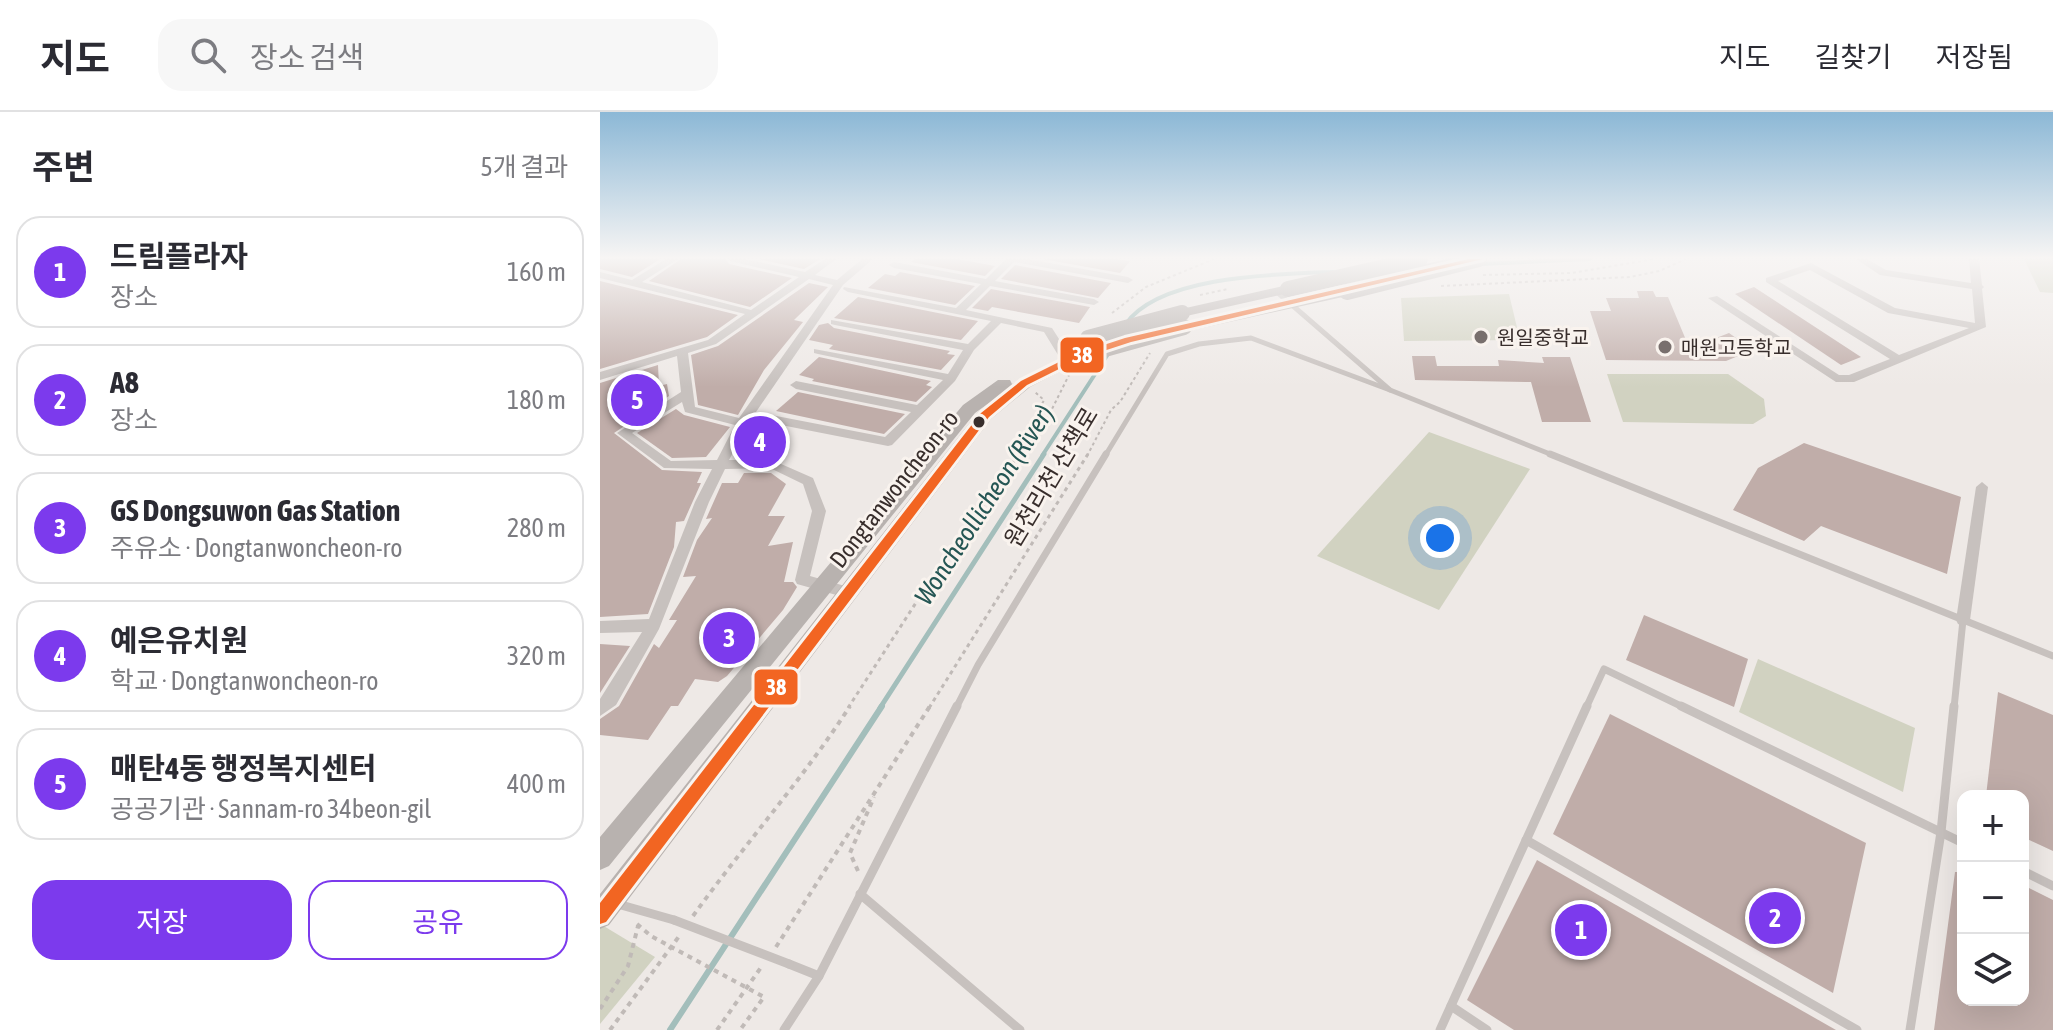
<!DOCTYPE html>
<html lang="ko">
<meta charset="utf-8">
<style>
:root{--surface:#fff;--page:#f7f7f7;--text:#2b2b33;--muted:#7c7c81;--line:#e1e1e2;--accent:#7c3aed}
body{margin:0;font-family:"Asap Condensed","Noto Sans KR",sans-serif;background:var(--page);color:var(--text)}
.controls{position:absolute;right:24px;bottom:24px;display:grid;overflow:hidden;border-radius:16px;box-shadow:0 8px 32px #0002}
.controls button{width:72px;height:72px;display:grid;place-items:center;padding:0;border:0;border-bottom:2px solid var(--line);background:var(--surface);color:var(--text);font:40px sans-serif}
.you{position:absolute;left:840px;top:426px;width:28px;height:28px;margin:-20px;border:6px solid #fff;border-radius:50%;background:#1a73e8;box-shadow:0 0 0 12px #1a73e833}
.badge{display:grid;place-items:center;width:52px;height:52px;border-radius:50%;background:var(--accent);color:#fff;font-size:26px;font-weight:700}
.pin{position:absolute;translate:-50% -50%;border:4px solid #fff;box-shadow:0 2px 8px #0006}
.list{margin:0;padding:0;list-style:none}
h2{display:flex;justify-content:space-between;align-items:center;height:104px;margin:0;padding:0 32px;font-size:34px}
h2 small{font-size:26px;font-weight:400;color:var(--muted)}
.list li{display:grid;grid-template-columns:52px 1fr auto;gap:24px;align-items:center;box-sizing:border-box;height:112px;margin:0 16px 16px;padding:0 16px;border:2px solid var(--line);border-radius:24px}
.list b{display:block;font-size:30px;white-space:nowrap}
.list p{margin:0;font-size:26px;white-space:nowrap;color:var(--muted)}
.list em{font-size:26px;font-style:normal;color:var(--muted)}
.actions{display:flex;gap:16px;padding:24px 32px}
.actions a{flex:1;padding:18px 0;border:2px solid var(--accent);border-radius:24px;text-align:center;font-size:28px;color:var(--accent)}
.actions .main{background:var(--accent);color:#fff}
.icon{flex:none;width:44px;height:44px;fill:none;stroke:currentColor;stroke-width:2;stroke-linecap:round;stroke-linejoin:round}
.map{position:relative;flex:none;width:1453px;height:918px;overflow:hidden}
header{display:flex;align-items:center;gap:48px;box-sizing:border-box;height:112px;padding:0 40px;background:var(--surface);border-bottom:2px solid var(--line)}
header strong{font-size:38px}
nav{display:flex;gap:44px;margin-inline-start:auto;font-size:28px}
.search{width:560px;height:72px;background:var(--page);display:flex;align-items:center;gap:20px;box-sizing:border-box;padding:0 28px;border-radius:24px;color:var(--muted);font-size:30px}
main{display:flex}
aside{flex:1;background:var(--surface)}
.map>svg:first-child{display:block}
</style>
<header>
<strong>지도</strong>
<div class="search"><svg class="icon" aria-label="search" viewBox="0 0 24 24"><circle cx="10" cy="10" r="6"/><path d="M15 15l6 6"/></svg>장소 검색</div>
<nav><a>지도</a><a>길찾기</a><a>저장됨</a></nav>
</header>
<main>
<aside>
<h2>주변<small>5개 결과</small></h2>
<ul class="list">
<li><span class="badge">1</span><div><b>드림플라자</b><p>장소</p></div><em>160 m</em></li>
<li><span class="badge">2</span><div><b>A8</b><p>장소</p></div><em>180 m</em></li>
<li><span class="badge">3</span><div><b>GS Dongsuwon Gas Station</b><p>주유소 · Dongtanwoncheon-ro</p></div><em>280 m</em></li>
<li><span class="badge">4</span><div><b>예은유치원</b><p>학교 · Dongtanwoncheon-ro</p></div><em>320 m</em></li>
<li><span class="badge">5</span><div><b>매탄4동 행정복지센터</b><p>공공기관 · Sannam-ro 34beon-gil</p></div><em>400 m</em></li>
</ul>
<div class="actions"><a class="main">저장</a><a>공유</a></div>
</aside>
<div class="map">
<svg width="1453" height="918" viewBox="0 0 1453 918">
<rect width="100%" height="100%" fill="#eee9e6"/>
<g fill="#d1d2c1">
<polygon points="1424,147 1453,147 1453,181 1440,180"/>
<polygon points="909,182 920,228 804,229 801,186"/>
<polygon points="1007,262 1128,262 1164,287 1166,304 1153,312 1023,310"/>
<polygon points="829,320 930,357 839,498 717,444"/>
<polygon points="1158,547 1315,616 1303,680 1139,600"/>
<polygon points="2,813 55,845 0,912 0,815"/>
</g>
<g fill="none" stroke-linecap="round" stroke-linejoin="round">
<g stroke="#a3bebb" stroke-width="4">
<polyline points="879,152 990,147"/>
<path d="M525,213c33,-50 154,-51 208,-53"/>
<polyline points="442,344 510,239"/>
</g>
<polyline stroke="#a3bebb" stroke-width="5" points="280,596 444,342"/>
<polyline stroke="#a3bebb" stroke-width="6" points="70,918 282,594"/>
</g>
<g fill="#c0ada9">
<polygon points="0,147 60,147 32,165 0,157"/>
<polygon points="81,147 125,147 129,152 192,166 150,195 49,169"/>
<polygon points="159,147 220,147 204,157"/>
<polygon points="315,147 357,147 395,154 385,164 311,150"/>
<polygon points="443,147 515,147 530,149 520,161"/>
<polygon points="415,153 511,171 498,186 401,167"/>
<polygon points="300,160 375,174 355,193 268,176 285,162 295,164"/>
<polygon points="0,169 138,203 107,225 0,257"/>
<polygon points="209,171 228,175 194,208 203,210 164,258 138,303 98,293 91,243 118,234"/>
<polygon points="1154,175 1261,245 1241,253 1135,182"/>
<polygon points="391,177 490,195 479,211 392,195 388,199 372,196"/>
<polygon points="1037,179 1053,179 1056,185 1068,185 1086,228 1111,228 1129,221 1153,238 1126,249 1006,248 990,199 1011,199 1006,186 1039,186"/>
<polygon points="258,185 378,209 361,228 234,206"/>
<polygon points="228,211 234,216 350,239 347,242 355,243 341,258 229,237 233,233 209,228 219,213"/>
<polygon points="812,244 835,244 837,254 899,254 898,248 944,251 942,245 970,245 991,310 942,310 931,270 815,268"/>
<polygon points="219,245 331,269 326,273 332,275 316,290 212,269 214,267 199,263"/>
<polygon points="58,253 59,274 67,272 69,284 14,321 62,358 102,360 97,371 101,371 84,409 76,410 74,435 48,502 0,505 0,271"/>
<polygon points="198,280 305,302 284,322 176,299"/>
<polygon points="76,297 84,303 130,315 106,345 72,346 37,321"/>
<polygon points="1204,331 1361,385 1347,462 1221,414 1204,429 1133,398 1158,356"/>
<polygon points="144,361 171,361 186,372 168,404 185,404 168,434 193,430 184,470 193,470 197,475 183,498 127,564 118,570 95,567 78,594 71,594 48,628 0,623 0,607 19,594 54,532 59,536 77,508 69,508 96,464 83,465 97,428 112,406 106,407 122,371 138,371"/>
<polygon points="1044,503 1148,547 1134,595 1026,548"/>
<polygon points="0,532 30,534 0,581"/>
<polygon points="1398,580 1453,603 1453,739 1423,725 1423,684 1386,684"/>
<polygon points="1010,602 1266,731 1233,881 953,722"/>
<polygon points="937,748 1236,918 914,918 867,888"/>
<polygon points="1355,760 1363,760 1363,888 1423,888 1423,773 1453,788 1453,918 1334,918"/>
</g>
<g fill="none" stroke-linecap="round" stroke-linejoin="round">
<g stroke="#c0bab7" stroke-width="2" stroke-dasharray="3 3" stroke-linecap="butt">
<polyline points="883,163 972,161 1054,147"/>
<polyline points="841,174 1030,165 1059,159 1086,147"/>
<polyline points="600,183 628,177"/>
<polyline points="512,201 546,175 614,147"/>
<polyline points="428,334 424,328 444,288 435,280"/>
<polyline points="417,344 438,325 469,263"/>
<polyline points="487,344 511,298 520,290 550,241"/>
</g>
<g stroke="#c0bab7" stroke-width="3" stroke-dasharray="4 4" stroke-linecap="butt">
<polyline points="248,596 330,469 419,342"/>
<polyline points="329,596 488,342"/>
</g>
<g stroke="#c0bab7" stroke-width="4" stroke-dasharray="5 5" stroke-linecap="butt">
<polyline points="258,759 250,741 274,685"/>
<path d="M93,804c51,-71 110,-137 157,-210"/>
<polyline points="37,812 51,824 164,885 140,918"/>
<polyline points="176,835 330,594"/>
<polyline points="0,897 28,854 38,814"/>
<polyline points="10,918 80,823"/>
<polyline points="117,918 162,854"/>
</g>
<g stroke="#c7c1be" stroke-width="5">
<polyline points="677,180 790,278 955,344"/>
<polyline points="505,344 567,242 599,232 651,226 790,278"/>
</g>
<g stroke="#c7c1be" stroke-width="7">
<polyline points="950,342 1453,544"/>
<polyline points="356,596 378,553 506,342"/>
<polyline points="986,596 1004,557 1085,596"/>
<polyline points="1354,596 1363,508"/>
</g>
<g stroke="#c7c1be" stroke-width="9">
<polyline points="1081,594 1363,731"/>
<polyline points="926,728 1257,918"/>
<polyline points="1423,759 1453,774"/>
<polyline points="260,782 420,918"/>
<polyline points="14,791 74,808"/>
<polyline points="189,852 219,864"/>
<polyline points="851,894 887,918"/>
<polyline points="184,918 219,864 357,594"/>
<polyline points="840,918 987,594"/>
<polyline points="1310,918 1341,720 1354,594"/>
</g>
<g fill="#c7c1be" fill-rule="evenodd">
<path d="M66,147h12l-36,23 109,28 48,-33 -69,-16 -2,-2h17l60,13 20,-13h11l-21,16 22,5 25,-21h11l-30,26 -87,127 129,25 26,-25 -115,-23 -6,-4 6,-4 121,24 26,-25 -125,-26 -4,-1v-4l134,25 15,-24 -128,-25 -4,-1v-4l137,24 23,-23 -143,-29 -5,-3 1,-2 112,21 25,-24 -87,-16 -5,-3 5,-3 92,17 20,-20h21l101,18 5,3 -5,3 -114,-21 -19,19 99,18 5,3 -5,3 -104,-19 -24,24 86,18 21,33 -2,2h-8l-19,-31 -43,-9 -27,27 -19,31 -63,64 -4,1 -137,-27 -22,41h43l41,18 13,33 -16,65 42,12 2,4 -2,4 -5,2 -50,-14 -2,-4 17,-69 -9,-27 -33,-16 -45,1 -16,33 -50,127 -43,76 -16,11v-17l42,-67 -42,1v-12l49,-2 46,-117 17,-33 -48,-1 -47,-35 64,-41 -4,-36 -77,24v-8l108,-32 37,-26 -145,-36v-6l32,8zM209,167l24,6 -94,133 -44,-11 -7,-54 28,-9zM82,290l3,10 50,13 -18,35 -46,1 -39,-28z"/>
<path d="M1256,147h11l19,11 85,13 -2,-24h10l3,26 2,2 -2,2 4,38 -132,55h-18l-128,-84 9,-2 122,79h10l41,-16 -124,-77v-4l45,-15 84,45 80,15 -3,-34 -92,-14zM1210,158l78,43 81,15 -70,27 -121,-74z"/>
<polygon points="1382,370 1388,375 1370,508 1368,512 1363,514 1358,512 1356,508 1376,375"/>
</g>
<g fill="#b8b2af" fill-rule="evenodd">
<polygon points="688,173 695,177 693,180 582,205 575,201 577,198"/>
<polygon points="747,176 754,180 752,183 584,220 576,215 584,210"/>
<polygon points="476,240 484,245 482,248 430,275 391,307 9,813 0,817 0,782 379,299 392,289 375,301 9,754 0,758 0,725 363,293 398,268 410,268 412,272"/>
</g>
<polyline stroke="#c7c1be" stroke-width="9" points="74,808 189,852"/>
<g stroke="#b8b2af" stroke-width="16">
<polyline points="688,177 820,147"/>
<polyline points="747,180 879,147"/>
<polyline points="488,226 582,201"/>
<polyline points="476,245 584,215"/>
</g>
<g stroke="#f9f3ee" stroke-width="6">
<polygon id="bus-1" points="869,147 883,147 531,230 479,247 427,273 389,305 6,810 0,812 0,791 381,301 421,269 473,243 525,226"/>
</g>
<use href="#bus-1" fill="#f26522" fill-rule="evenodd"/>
</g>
<linearGradient id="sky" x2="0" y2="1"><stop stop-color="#8cb8d6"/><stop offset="0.53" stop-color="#f7f5f4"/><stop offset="1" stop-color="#f7f5f4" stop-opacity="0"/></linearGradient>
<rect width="1453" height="275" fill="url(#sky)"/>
<g fill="#786f6d" stroke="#f9f3ee" stroke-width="3">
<circle cx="881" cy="225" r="8"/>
<circle cx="1065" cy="235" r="8"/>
</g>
<circle fill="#382e2c" stroke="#f9f3ee" stroke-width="3" cx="379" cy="310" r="7"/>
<g text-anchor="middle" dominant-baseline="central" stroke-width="6" stroke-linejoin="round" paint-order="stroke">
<g font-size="20" fill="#382e2c" stroke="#f9f3ee" text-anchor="start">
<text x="897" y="225">원일중학교</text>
<text x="1081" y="235">매원고등학교</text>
</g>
<g font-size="24" fill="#382e2c" stroke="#f9f3ee">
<text transform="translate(451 365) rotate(-59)">원천리천 산책로</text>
<text transform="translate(294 377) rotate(-52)">Dongtanwoncheon-ro</text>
</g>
<g font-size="26" font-style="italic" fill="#255654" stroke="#f9f3ee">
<text transform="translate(384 393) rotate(-57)">Woncheollicheon (River)</text>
</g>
</g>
<g stroke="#f9f3ee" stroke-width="3">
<rect x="459" y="224" width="46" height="38" rx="8" fill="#f26522"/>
<rect x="153" y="556" width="46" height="38" rx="8" fill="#f26522"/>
</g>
<g font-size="22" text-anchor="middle" font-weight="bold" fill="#fff">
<text x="482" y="251">38</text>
<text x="176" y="583">38</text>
</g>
</svg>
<div class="controls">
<button>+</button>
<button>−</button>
<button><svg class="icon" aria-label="layers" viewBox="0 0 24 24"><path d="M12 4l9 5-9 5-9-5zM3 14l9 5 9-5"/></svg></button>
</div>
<div class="you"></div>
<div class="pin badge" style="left:981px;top:818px">1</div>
<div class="pin badge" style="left:1175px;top:806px">2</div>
<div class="pin badge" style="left:129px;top:526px">3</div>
<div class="pin badge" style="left:160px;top:330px">4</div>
<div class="pin badge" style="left:37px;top:288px">5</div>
</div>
</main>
